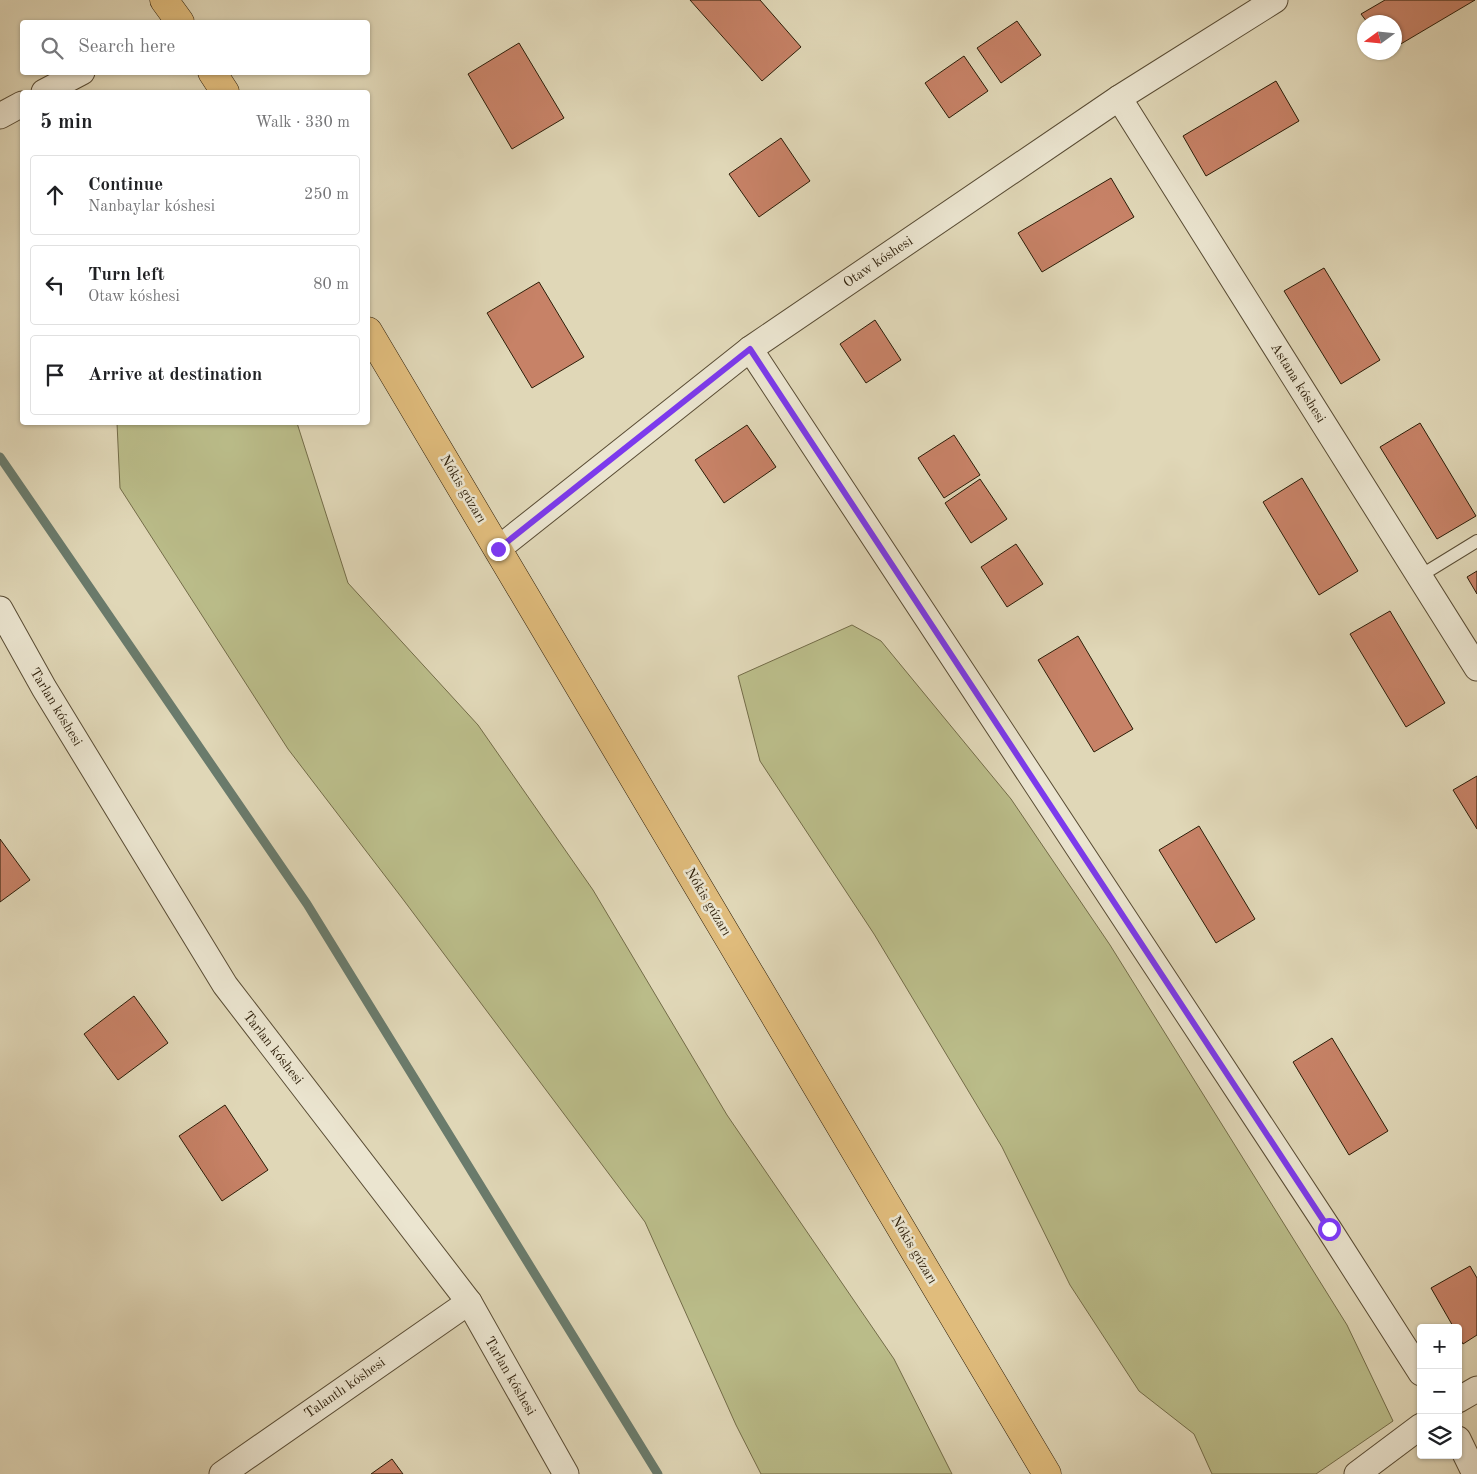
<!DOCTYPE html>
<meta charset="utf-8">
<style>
:root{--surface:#fff;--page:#f6f6f6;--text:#202124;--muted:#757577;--line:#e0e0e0}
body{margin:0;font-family:"Old Standard TT",serif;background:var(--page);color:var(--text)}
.controls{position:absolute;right:15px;bottom:15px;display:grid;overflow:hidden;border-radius:5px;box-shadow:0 1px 4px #0004}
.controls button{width:45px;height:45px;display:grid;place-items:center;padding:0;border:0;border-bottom:1px solid var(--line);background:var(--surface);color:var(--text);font:25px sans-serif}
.compass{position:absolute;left:1357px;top:15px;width:45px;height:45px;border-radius:50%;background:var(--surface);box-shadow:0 1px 4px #0004;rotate:255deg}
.stop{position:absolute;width:15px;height:15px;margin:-11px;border:4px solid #7c3aed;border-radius:50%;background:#fff}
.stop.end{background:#7c3aed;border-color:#fff;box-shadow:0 1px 5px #0008}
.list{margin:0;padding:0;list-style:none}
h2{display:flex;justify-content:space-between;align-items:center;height:65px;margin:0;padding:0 20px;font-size:21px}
h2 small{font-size:16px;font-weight:400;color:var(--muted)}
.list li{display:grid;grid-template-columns:32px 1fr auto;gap:15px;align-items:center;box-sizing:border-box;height:80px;margin:0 10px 10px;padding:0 10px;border:1px solid var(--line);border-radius:5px}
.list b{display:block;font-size:19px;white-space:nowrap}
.list p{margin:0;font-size:16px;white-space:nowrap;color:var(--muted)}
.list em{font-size:16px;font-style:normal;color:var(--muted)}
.icon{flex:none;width:28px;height:28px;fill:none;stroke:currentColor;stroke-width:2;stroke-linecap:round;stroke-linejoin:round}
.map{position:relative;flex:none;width:1477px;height:1474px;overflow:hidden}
.search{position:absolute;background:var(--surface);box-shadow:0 1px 4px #0004;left:20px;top:20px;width:350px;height:55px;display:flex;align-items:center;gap:12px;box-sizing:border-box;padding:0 18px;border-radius:5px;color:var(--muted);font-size:19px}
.panel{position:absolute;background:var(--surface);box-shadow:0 1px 4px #0004;left:20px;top:90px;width:350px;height:335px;border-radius:5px}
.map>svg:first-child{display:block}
</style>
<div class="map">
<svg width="1477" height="1474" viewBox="0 0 1477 1474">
<rect width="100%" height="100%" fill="#e0d7b7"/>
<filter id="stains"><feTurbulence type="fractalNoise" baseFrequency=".004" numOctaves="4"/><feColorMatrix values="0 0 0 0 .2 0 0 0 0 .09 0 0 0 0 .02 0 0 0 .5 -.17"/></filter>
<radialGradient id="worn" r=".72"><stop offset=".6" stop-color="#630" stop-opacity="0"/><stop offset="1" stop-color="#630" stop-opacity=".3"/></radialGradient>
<g fill="#babc89" stroke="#736c48">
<polygon points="117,423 297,423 348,583 478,725 593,890 727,1115 894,1359 952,1474 761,1474 736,1425 645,1222 402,898 288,749 120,488"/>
<polygon points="852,625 881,641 1011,799 1110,945 1347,1325 1393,1421 1316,1474 1212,1474 1194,1434 1139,1391 1070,1285 1002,1147 874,934 760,761 738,676"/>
</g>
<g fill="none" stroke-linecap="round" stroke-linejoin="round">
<polyline stroke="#6a7b6c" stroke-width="9" points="0,457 307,904 658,1474"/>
</g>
<g fill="#c78267" stroke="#2c1d08">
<polygon points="690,0 760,0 801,47 762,81"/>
<polygon points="1385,0 1475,0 1394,48 1394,22 1367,22 1361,14"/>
<polygon points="1017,21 1041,55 1001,83 977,48"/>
<polygon points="519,43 564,118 512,149 468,74"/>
<polygon points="964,56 988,91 949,118 925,83"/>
<polygon points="1276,81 1299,121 1206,176 1183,136"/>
<polygon points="781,138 810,181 759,217 729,174"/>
<polygon points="1111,178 1134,217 1042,272 1018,233"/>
<polygon points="1324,268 1380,360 1341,384 1284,291"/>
<polygon points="539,282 584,357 532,388 487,313"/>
<polygon points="875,320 901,360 866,383 840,344"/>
<polygon points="1420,423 1476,516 1437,539 1380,447"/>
<polygon points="747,425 776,467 724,503 695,460"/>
<polygon points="954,435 980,475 944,498 918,458"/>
<polygon points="1302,478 1358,571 1319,595 1263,502"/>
<polygon points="980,479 1007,519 971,543 945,503"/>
<polygon points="1016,544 1043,584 1007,607 981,567"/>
<polygon points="1477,571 1477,594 1467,577"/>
<polygon points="1390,611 1445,703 1406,727 1350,634"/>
<polygon points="1078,636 1133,729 1094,752 1038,660"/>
<polygon points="1477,776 1477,829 1453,790"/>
<polygon points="1199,826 1255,919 1216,943 1159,850"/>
<polygon points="0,839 30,880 0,902"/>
<polygon points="134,996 168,1043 118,1080 84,1034"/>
<polygon points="1332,1038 1388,1131 1349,1155 1293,1062"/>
<polygon points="225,1105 268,1170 222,1201 179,1136"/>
<polygon points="1470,1266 1477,1278 1477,1335 1463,1344 1458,1335 1458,1328 1454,1328 1431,1288"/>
<polygon points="392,1459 403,1474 371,1474"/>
</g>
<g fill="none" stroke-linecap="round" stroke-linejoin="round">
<g stroke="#594c34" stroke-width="14">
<polyline id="service" points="1420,576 1477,541"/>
</g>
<g stroke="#594c34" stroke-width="27">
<g id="minor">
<polyline points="44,92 82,72"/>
<polyline points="1119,98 1477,668"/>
<polyline points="0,116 22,104"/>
<polyline points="750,349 1329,1229 1421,1373"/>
<polyline points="498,549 750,349 1119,98 1275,0"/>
<polyline points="0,609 44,688 225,985 469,1302 566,1474"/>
<polyline points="1458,1400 1477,1389"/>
<polyline points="1458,1439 1475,1474"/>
<polyline points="222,1474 469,1302"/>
<polyline points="1357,1474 1421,1426"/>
</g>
</g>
<g stroke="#2c1d08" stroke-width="29">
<g id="primary">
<polyline points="164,0 180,22"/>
<polyline points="212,72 225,92"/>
<polyline points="368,331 1047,1474"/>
</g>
</g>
<use href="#service" stroke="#ebe5d0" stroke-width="12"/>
<use href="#minor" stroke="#ebe5d0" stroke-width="25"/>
<use href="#primary" stroke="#e0bc7c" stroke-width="28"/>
</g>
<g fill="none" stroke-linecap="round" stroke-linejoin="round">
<polyline stroke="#7c3aed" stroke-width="6" points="498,549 750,349 1329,1229"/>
</g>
<g text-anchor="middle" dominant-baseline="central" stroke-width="5" stroke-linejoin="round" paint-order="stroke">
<g font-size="14" fill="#2c1d08" stroke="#ebe5d0">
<text transform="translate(878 262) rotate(-34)">Otaw kóshesi</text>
<text transform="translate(1298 383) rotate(58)">Astana kóshesi</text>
<text transform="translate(463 489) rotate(59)">Nókis gúzarı</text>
<text transform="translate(56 707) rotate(59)">Tarlan kóshesi</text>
<text transform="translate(708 902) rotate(59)">Nókis gúzarı</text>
<text transform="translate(273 1048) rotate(52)">Tarlan kóshesi</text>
<text transform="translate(914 1250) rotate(59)">Nókis gúzarı</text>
<text transform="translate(510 1376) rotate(60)">Tarlan kóshesi</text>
<text transform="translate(345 1388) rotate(-35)">Talantlı kóshesi</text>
</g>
</g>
<rect width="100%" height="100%" filter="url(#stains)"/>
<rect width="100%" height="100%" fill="url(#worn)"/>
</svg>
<div class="controls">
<button>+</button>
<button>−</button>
<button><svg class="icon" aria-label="layers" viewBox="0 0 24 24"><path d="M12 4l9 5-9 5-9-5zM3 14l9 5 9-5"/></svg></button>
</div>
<svg class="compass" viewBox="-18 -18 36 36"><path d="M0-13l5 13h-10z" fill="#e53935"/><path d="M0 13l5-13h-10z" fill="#757577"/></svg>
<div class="stop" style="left:1329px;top:1229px"></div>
<div class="stop end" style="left:498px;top:549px"></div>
<div class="search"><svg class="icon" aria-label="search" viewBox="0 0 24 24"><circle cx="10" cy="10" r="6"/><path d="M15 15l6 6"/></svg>Search here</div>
<section class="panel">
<h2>5 min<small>Walk · 330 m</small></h2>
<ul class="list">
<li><svg class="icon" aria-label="ahead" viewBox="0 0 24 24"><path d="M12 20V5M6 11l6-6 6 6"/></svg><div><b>Continue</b><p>Nanbaylar kóshesi</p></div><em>250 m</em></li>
<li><svg class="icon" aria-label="left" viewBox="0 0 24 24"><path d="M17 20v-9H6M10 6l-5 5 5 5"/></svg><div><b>Turn left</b><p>Otaw kóshesi</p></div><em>80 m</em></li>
<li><svg class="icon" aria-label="arrive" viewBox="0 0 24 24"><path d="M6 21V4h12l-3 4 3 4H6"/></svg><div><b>Arrive at destination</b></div></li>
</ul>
</section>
</div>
